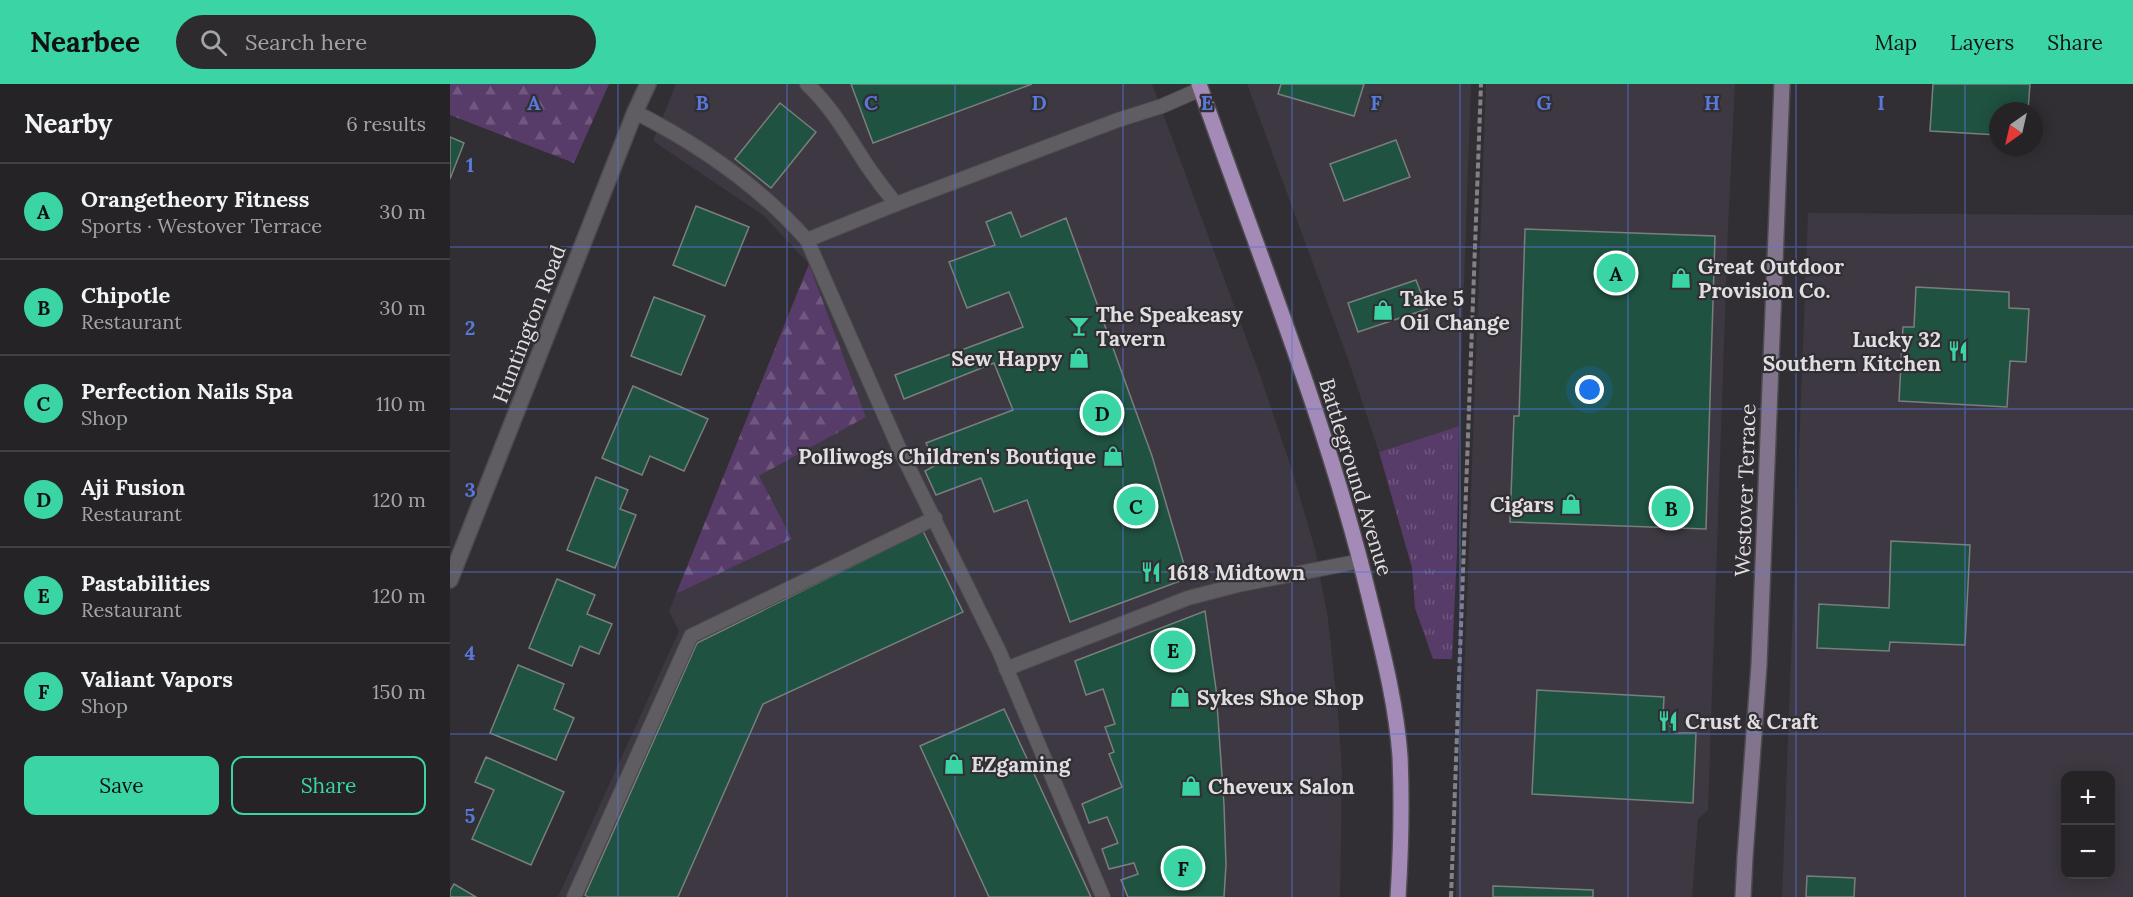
<!DOCTYPE html>
<meta charset="utf-8">
<style>
:root{--surface:#252326;--page:#2d2b2e;--text:#f1f3f6;--muted:#a3a4a7;--line:#424043;--accent:#3ad4a5}
body{margin:0;font-family:Lora,serif;background:var(--page);color:var(--text)}
.controls{position:absolute;right:18px;bottom:18px;display:grid;overflow:hidden;border-radius:12px;box-shadow:0 3px 15px #0003}
.controls button{width:54px;height:54px;display:grid;place-items:center;padding:0;border:0;border-bottom:2px solid var(--line);background:var(--surface);color:var(--text);font:30px sans-serif}
.compass{position:absolute;left:1539px;top:18px;width:54px;height:54px;border-radius:50%;background:var(--surface);box-shadow:0 3px 15px #0003;rotate:214deg}
.you{position:absolute;left:1140px;top:306px;width:21px;height:21px;margin:-15px;border:4px solid #fff;border-radius:50%;background:#1a73e8;box-shadow:0 0 0 9px #1a73e833}
.badge{display:grid;place-items:center;width:39px;height:39px;border-radius:50%;background:var(--accent);color:#111;font-size:20px;font-weight:700}
.pin{position:absolute;translate:-50% -50%;border:3px solid #fff;box-shadow:0 2px 6px #0006}
.list{margin:0;padding:0;list-style:none}
h2{display:flex;justify-content:space-between;align-items:center;height:78px;margin:0;padding:0 24px;font-size:26px}
h2 small{font-size:20px;font-weight:400;color:var(--muted)}
.list li{display:grid;grid-template-columns:39px 1fr auto;gap:18px;align-items:center;box-sizing:border-box;height:96px;padding:0 24px;border-top:2px solid var(--line)}
.list b{display:block;font-size:22px;white-space:nowrap}
.list p{margin:0;font-size:20px;white-space:nowrap;color:var(--muted)}
.list em{font-size:20px;font-style:normal;color:var(--muted)}
.actions{display:flex;gap:12px;padding:18px 24px}
.actions a{flex:1;padding:14px 0;border:2px solid var(--accent);border-radius:12px;text-align:center;font-size:21px;color:var(--accent)}
.actions .main{background:var(--accent);color:#111}
.icon{flex:none;width:33px;height:33px;fill:none;stroke:currentColor;stroke-width:2;stroke-linecap:round;stroke-linejoin:round}
.map{position:relative;flex:none;width:1683px;height:813px;overflow:hidden}
header{display:flex;align-items:center;gap:36px;box-sizing:border-box;height:84px;padding:0 30px;background:var(--accent);color:#111}
header strong{font-size:28px}
nav{display:flex;gap:33px;margin-inline-start:auto;font-size:21px}
.search{width:420px;height:54px;background:var(--page);display:flex;align-items:center;gap:15px;box-sizing:border-box;padding:0 21px;border-radius:33px;color:var(--muted);font-size:22px}
main{display:flex}
aside{flex:1;background:var(--surface)}
.map>svg:first-child{display:block}
</style>
<header>
<strong>Nearbee</strong>
<div class="search"><svg class="icon" aria-label="search" viewBox="0 0 24 24"><circle cx="10" cy="10" r="6"/><path d="M15 15l6 6"/></svg>Search here</div>
<nav><a>Map</a><a>Layers</a><a>Share</a></nav>
</header>
<main>
<aside>
<h2>Nearby<small>6 results</small></h2>
<ul class="list">
<li><span class="badge">A</span><div><b>Orangetheory Fitness</b><p>Sports · Westover Terrace</p></div><em>30 m</em></li>
<li><span class="badge">B</span><div><b>Chipotle</b><p>Restaurant</p></div><em>30 m</em></li>
<li><span class="badge">C</span><div><b>Perfection Nails Spa</b><p>Shop</p></div><em>110 m</em></li>
<li><span class="badge">D</span><div><b>Aji Fusion</b><p>Restaurant</p></div><em>120 m</em></li>
<li><span class="badge">E</span><div><b>Pastabilities</b><p>Restaurant</p></div><em>120 m</em></li>
<li><span class="badge">F</span><div><b>Valiant Vapors</b><p>Shop</p></div><em>150 m</em></li>
</ul>
<div class="actions"><a class="main">Save</a><a>Share</a></div>
</aside>
<div class="map">
<svg width="1683" height="813" viewBox="0 0 1683 813">
<defs>
<pattern id="grass-tufts" width="24" height="20" patternUnits="userSpaceOnUse" patternTransform="scale(1.5)"><rect width="24" height="20" fill="#573b69"/><path d="M3 7l-1-3M5 7V3M7 7l1-3M15 17l-1-3M17 17v-4M19 17l1-3" fill="none" stroke="#6f577e"/></pattern>
<pattern id="forest-firs" width="22" height="20" patternUnits="userSpaceOnUse" patternTransform="scale(1.5)"><rect width="22" height="20" fill="#573b69"/><path d="M5 1l3.5 6h-7zM16 11l3.5 6h-7z" fill="#6f577e"/></pattern>
</defs>
<rect width="100%" height="100%" fill="#312f33"/>
<g fill="#3d3841" fill-rule="evenodd">
<polygon points="226,0 702,0 811,294 842,386 865,465 878,535 888,628 892,687 890,813 108,813 229,547 219,527 226,510 342,455 308,392 416,333 359,180 313,131 203,57"/>
<polygon points="797,0 1021,0 1009,342 929,368 899,278"/>
<polygon points="1036,0 1285,0 1278,144 1258,726 1248,735 1242,813 1006,813"/>
<path d="M1358,129l325,2v682h-351zM1616,692h44v98h-44z"/>
</g>
<polygon fill="url(#grass-tufts)" points="1009,342 1007,468 1002,575 983,575 965,524 962,484 929,368"/>
<g fill="url(#forest-firs)">
<polygon points="0,0 159,0 124,79 0,31"/>
<polygon points="359,180 416,333 309,392 342,455 226,510"/>
</g>
<g fill="#205241" stroke="#797f7c" stroke-width="1.5">
<polygon points="401,0 582,0 423,59"/>
<polygon points="831,0 914,0 904,32 828,10"/>
<polygon points="1483,0 1580,0 1578,27 1548,27 1548,51 1480,47"/>
<polygon points="330,19 366,48 321,104 285,75"/>
<polygon points="0,53 14,59 0,95"/>
<polygon points="946,56 960,93 894,117 880,80"/>
<polygon points="246,122 299,143 275,202 223,181"/>
<polygon points="561,128 571,153 616,134 702,372 738,494 620,538 577,416 544,428 531,394 486,411 475,387 486,381 476,359 563,326 544,279 454,315 445,291 573,243 559,208 517,224 499,178 545,161 536,138"/>
<polygon points="1075,145 1265,152 1256,445 1060,438 1064,332 1069,332"/>
<polygon points="966,196 977,225 908,248 898,219"/>
<polygon points="1466,203 1559,208 1559,224 1579,225 1576,278 1560,277 1557,323 1449,317 1453,243 1464,243"/>
<polygon points="204,213 255,232 231,291 181,272"/>
<polygon points="183,302 258,335 234,387 200,372 192,391 152,374"/>
<polygon points="146,393 178,406 170,425 186,431 165,484 117,466"/>
<polygon points="473,447 513,528 313,620 228,813 138,813 135,811 247,559"/>
<polygon points="1441,457 1520,461 1515,561 1440,558 1439,567 1367,564 1369,520 1439,524"/>
<polygon points="107,495 145,511 137,530 162,540 149,570 130,562 122,582 79,564"/>
<polygon points="755,527 766,605 774,721 776,781 774,813 678,813 671,796 688,790 684,779 659,785 652,765 668,759 657,733 639,739 632,720 672,703 659,670 664,668 655,643 665,640 653,605 636,611 625,577"/>
<polygon points="68,581 114,600 104,625 124,634 106,676 40,649"/>
<polygon points="1087,606 1214,613 1213,633 1226,649 1246,649 1243,719 1082,710"/>
<polygon points="554,625 641,813 539,813 470,662"/>
<polygon points="36,673 114,708 81,781 22,755 44,706 25,698"/>
<polygon points="1357,792 1405,794 1404,813 1356,813"/>
<polygon points="4,800 26,813 0,813 0,807"/>
<polygon points="1043,802 1143,806 1143,813 1043,813"/>
</g>
<g fill="none" stroke-linecap="round" stroke-linejoin="round">
<g stroke="#4d4b4e" stroke-width="16">
<g id="service">
<path d="M357,0c25,23 42,54 61,83 9,13 18,25 28,37"/>
<path d="M185,28c63,32 125,75 172,128l92,208 100,203 104,246"/>
<polyline points="357,156 446,120 668,36 712,22 751,5"/>
<polyline points="556,585 738,514 788,501 911,477"/>
<polyline points="124,813 241,552 485,434"/>
</g>
</g>
<g stroke="#4d4b4e" stroke-width="18">
<polyline id="minor" points="0,496 185,28 198,0"/>
</g>
<g stroke="#4d4b4e" stroke-width="18">
<polyline id="secondary" points="1293,813 1295,773 1309,581 1332,0"/>
</g>
<g stroke="#4d4b4e" stroke-width="18">
<path id="primary" d="M749,0c59,170 128,337 170,512 13,53 27,106 31,160 2,47 1,94 -2,141"/>
</g>
<polyline stroke="#838185" stroke-width="4" stroke-dasharray="6 3" stroke-linecap="butt" points="1001,813 1031,0"/>
<use href="#service" stroke="#5f5d61" stroke-width="14"/>
<use href="#minor" stroke="#5f5d61" stroke-width="15"/>
<use href="#secondary" stroke="#82748c" stroke-width="15"/>
<use href="#primary" stroke="#a48ab6" stroke-width="15"/>
</g>
<path fill="none" stroke="#5879db" stroke-width="1.5" stroke-opacity="0.55" d="M168,0v813M337,0v813M505,0v813M673,0v813M842,0v813M1010,0v813M1178,0v813M1346,0v813M1515,0v813M0,163h1683M0,325h1683M0,488h1683M0,650h1683"/>
<defs>
<g id="shop-bare" transform="scale(1.62)"><path d="M-5-2.5h2.3a2.7 3.5 0 0 1 5.4 0H5L5.5 6h-11ZM-1.5-2.5h3a1.5 2.3 0 0 0-3 0Z" fill="#3ad4a5" stroke="#312f33" stroke-width="2.5" paint-order="stroke"/></g>
<g id="bar-bare" transform="scale(1.62)"><path d="M-6-5H6L.8 .8V4.5H3.5V6h-7V4.5H-.8V.8Z" fill="#3ad4a5" stroke="#312f33" stroke-width="2.5" paint-order="stroke"/></g>
<g id="restaurant-bare" transform="scale(1.62)"><path d="M-5-6h1v4h1v-4h1v4h1v-4h1v5L-1.5 .5V6h-2V.5L-5-1ZM5-6V6H3V1.5H1.5Q1.5-4 5-6Z" fill="#3ad4a5" stroke="#312f33" stroke-width="2.5" paint-order="stroke"/></g>
</defs>
<g fill-rule="evenodd">
<use href="#shop-bare" x="1231" y="194"/>
<use href="#shop-bare" x="933" y="226"/>
<use href="#bar-bare" x="629" y="242"/>
<use href="#restaurant-bare" x="1508" y="267"/>
<use href="#shop-bare" x="629" y="274"/>
<use href="#shop-bare" x="663" y="372"/>
<use href="#shop-bare" x="1121" y="420"/>
<use href="#restaurant-bare" x="701" y="488"/>
<use href="#shop-bare" x="730" y="613"/>
<use href="#restaurant-bare" x="1218" y="637"/>
<use href="#shop-bare" x="504" y="680"/>
<use href="#shop-bare" x="741" y="702"/>
</g>
<g text-anchor="middle" dominant-baseline="central" stroke-width="4.5" stroke-linejoin="round" paint-order="stroke">
<g font-size="21" font-weight="bold" fill="#e0dee1" stroke="#312f33" text-anchor="start">
<text x="1248" y="182">Great Outdoor<tspan x="1248" dy="24">Provision Co.</tspan></text>
<text x="950" y="214">Take 5<tspan x="950" dy="24">Oil Change</tspan></text>
<text x="646" y="230">The Speakeasy<tspan x="646" dy="24">Tavern</tspan></text>
<text x="1491" y="255" text-anchor="end">Lucky 32<tspan x="1491" dy="24">Southern Kitchen</tspan></text>
<text x="612" y="274" text-anchor="end">Sew Happy</text>
<text x="646" y="372" text-anchor="end">Polliwogs Children's Boutique</text>
<text x="1104" y="420" text-anchor="end">Cigars</text>
<text x="718" y="488">1618 Midtown</text>
<text x="747" y="613">Sykes Shoe Shop</text>
<text x="1235" y="637">Crust &amp; Craft</text>
<text x="521" y="680">EZgaming</text>
<text x="758" y="702">Cheveux Salon</text>
</g>
<g font-size="21" fill="#e0dee1" stroke="#312f33">
<text transform="translate(79 240) rotate(-69)">Huntington Road</text>
<text transform="translate(906 393) rotate(73)">Battleground Avenue</text>
<text transform="translate(1295 406) rotate(-88)">Westover Terrace</text>
</g>
</g>
<g font-size="20" text-anchor="middle" font-weight="bold" fill="#5879db" stroke="#312f33" stroke-width="4.5" stroke-linejoin="round" paint-order="stroke">
<text x="84" y="26">A</text>
<text x="252" y="26">B</text>
<text x="421" y="26">C</text>
<text x="589" y="26">D</text>
<text x="757" y="26">E</text>
<text x="926" y="26">F</text>
<text x="1094" y="26">G</text>
<text x="1262" y="26">H</text>
<text x="1431" y="26">I</text>
<text x="20" y="88">1</text>
<text x="20" y="251">2</text>
<text x="20" y="413">3</text>
<text x="20" y="576">4</text>
<text x="20" y="739">5</text>
</g>
</svg>
<div class="controls">
<button>+</button>
<button>−</button>
</div>
<svg class="compass" viewBox="-18 -18 36 36"><path d="M0-13l5 13h-10z" fill="#e53935"/><path d="M0 13l5-13h-10z" fill="#a3a4a7"/></svg>
<div class="you"></div>
<div class="pin badge" style="left:1166px;top:189px">A</div>
<div class="pin badge" style="left:1221px;top:424px">B</div>
<div class="pin badge" style="left:686px;top:422px">C</div>
<div class="pin badge" style="left:652px;top:329px">D</div>
<div class="pin badge" style="left:723px;top:566px">E</div>
<div class="pin badge" style="left:733px;top:784px">F</div>
</div>
</main>
